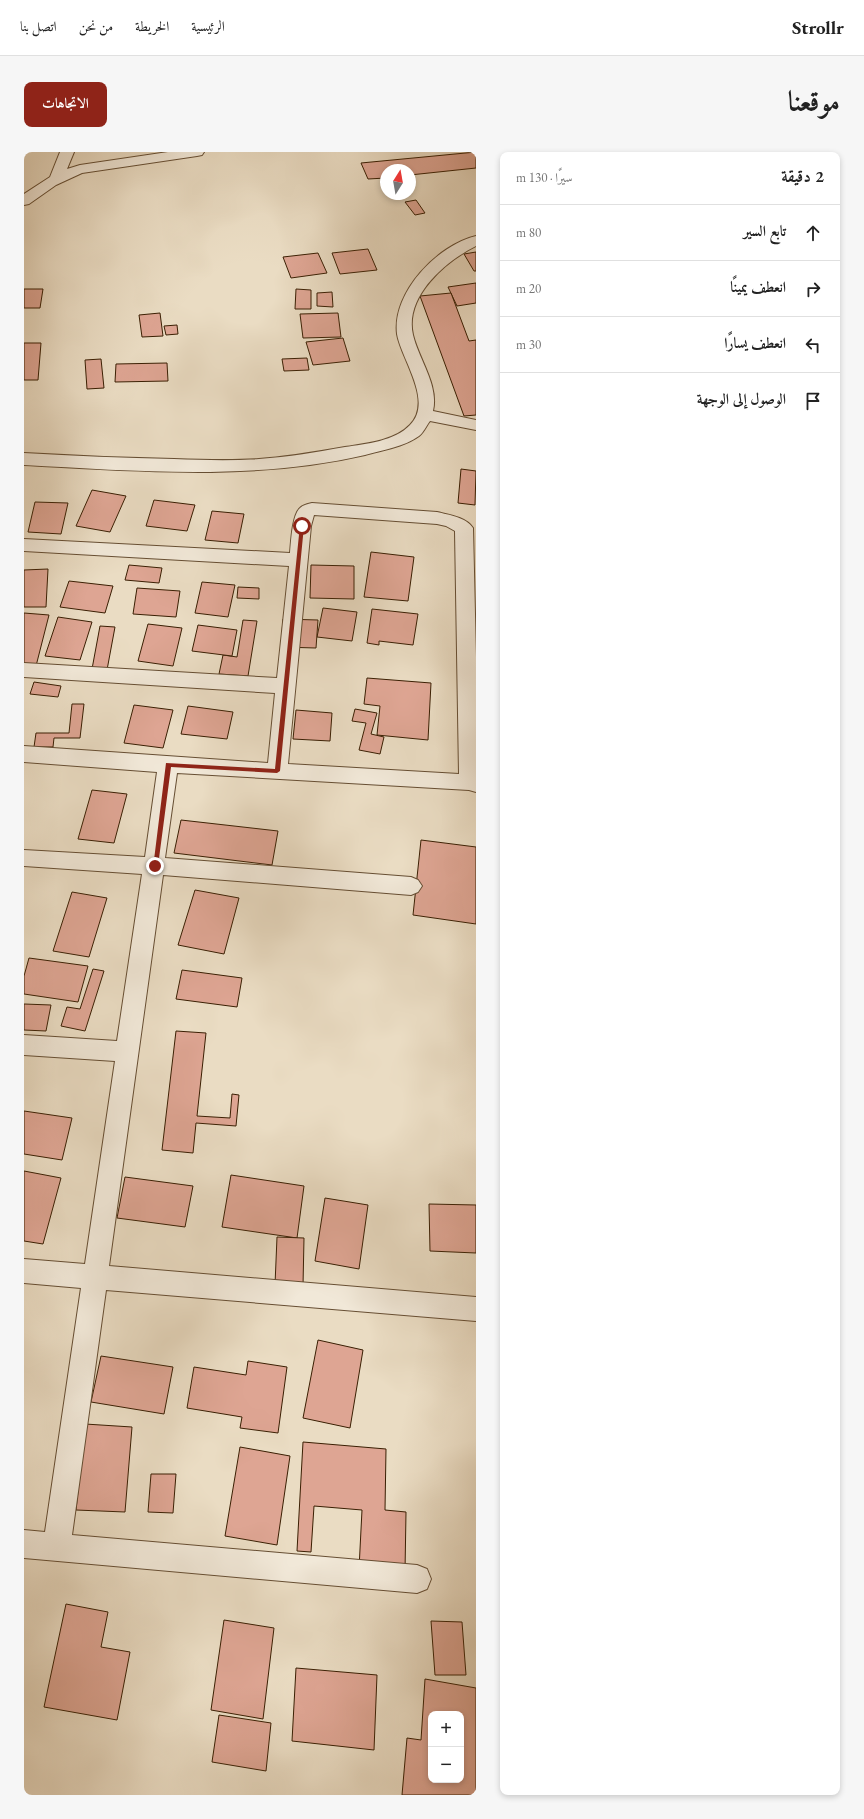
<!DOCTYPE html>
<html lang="ar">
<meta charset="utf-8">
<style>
:root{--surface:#fff;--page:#f6f6f6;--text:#222;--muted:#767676;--line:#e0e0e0;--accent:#8f2418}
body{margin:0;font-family:"EB Garamond",Amiri,serif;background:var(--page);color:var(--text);direction:rtl}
.controls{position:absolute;right:12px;bottom:12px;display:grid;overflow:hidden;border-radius:8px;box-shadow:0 2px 6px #0003}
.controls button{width:36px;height:36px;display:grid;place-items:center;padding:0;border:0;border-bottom:1px solid var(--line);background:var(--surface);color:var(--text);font:20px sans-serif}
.compass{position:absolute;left:356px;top:12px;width:36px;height:36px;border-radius:50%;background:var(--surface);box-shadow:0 2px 6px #0003;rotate:11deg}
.stop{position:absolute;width:12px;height:12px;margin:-9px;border:3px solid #8f2418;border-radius:50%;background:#fff}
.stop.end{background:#8f2418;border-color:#fff;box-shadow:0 1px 4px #0008}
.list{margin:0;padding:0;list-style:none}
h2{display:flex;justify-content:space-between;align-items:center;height:52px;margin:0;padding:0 16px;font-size:17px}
h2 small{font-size:13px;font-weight:400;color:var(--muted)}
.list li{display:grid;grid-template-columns:26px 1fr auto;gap:12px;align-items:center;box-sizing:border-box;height:56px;padding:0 16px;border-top:1px solid var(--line)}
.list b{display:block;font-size:15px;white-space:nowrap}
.list em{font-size:13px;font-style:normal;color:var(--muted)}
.icon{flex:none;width:22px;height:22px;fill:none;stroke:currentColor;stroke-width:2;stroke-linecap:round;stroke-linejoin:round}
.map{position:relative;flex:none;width:452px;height:1643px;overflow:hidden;direction:ltr;border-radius:8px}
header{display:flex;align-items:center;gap:24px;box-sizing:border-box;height:56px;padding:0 20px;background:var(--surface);border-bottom:1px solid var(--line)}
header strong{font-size:19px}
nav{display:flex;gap:22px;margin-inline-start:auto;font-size:14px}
.intro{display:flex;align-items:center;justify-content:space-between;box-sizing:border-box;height:96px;padding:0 24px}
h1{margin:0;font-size:28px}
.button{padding:10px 18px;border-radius:8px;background:var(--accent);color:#fff;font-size:14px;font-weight:700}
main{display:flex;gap:24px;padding:0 24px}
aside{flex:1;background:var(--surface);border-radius:8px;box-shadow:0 2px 6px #0003}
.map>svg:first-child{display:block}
</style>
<header>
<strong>Strollr</strong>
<nav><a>الرئيسية</a><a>الخريطة</a><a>من نحن</a><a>اتصل بنا</a></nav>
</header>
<div class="intro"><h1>موقعنا</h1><a class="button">الاتجاهات</a></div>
<main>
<aside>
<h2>2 دقيقة<small>سيرًا · 130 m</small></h2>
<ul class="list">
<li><svg class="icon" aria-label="ahead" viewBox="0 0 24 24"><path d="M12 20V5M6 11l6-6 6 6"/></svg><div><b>تابع السير</b></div><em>80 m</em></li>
<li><svg class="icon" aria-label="right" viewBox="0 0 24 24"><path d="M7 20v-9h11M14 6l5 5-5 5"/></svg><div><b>انعطف يمينًا</b></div><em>20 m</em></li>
<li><svg class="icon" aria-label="left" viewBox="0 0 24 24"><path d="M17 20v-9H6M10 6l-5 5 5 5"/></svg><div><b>انعطف يسارًا</b></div><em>30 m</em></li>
<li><svg class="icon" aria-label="arrive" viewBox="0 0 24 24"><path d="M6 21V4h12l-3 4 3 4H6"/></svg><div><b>الوصول إلى الوجهة</b></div></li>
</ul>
</aside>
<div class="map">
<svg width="452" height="1643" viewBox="0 0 452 1643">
<rect width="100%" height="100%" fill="#eadcc3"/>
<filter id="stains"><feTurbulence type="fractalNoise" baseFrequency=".005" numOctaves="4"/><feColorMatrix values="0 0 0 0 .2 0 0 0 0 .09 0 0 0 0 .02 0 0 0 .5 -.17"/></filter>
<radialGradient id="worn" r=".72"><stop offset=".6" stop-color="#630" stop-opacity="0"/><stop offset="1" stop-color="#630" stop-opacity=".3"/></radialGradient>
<g fill="#dea593" stroke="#3a1f03" fill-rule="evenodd">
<polygon points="452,0 452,16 386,23 386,18 362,18 362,26 344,27 337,11"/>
<polygon points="392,48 401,61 391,63 381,50"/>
<polygon points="344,97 353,118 316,122 308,101"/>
<polygon points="452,100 452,119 450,119 440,102"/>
<polygon points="294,101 303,121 267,126 259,105"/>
<polygon points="452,131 452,151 433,154 424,135"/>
<polygon points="0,137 19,137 16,156 0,156"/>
<polygon points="272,137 287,138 287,157 271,157"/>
<polygon points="308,140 309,155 293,154 293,141"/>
<polygon points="427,141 445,189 452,188 452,263 440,264 396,144"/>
<polygon points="136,161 139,184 118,185 115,163"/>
<polygon points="314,161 317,185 279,186 276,162"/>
<polygon points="153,173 154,182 142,183 140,174"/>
<polygon points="319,186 326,209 289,213 282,190"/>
<polygon points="0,191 17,191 14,228 0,228"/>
<polygon points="283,206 285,218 260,219 258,207"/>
<polygon points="77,207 80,236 63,237 61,208"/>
<polygon points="143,211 144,229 91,230 92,212"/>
<polygon points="437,317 452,319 451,353 434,351"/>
<polygon points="68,338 102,344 86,380 52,374"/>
<polygon points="130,348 171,353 163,379 122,374"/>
<polygon points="11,350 44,351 37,382 4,380"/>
<polygon points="188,359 220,362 214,391 181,388"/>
<polygon points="347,400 390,405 384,449 340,445"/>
<polygon points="105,413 138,416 135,431 101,428"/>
<polygon points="287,413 330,414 330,447 286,446"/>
<polygon points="24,417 22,455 0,455 0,418"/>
<polygon points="45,429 89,434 81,461 36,455"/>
<polygon points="178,430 211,433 204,465 171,461"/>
<polygon points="214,435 235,436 235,447 213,446"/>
<polygon points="113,436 156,439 152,465 109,462"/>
<polygon points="299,456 333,460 328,489 293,485"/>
<polygon points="348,457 394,462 389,493 355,489 355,493 343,491"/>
<polygon points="0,461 25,463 12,514 0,513"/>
<polygon points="34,465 68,470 56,508 21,504"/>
<polygon points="259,467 294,468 292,496 257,495"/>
<polygon points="219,468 233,469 224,524 195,522 199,503 213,505"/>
<polygon points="124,472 158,476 149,514 114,509"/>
<polygon points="174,473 213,478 208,504 168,499"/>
<polygon points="76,474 91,475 83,518 68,517"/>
<polygon points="343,526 407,531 404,588 353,583 356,554 340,552"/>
<polygon points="10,530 37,534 34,545 6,542"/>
<polygon points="48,552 60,552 56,586 30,586 29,595 10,595 12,581 45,581"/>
<polygon points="110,553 149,558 139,596 100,591"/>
<polygon points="164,554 209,560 203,587 157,582"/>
<polygon points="331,557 353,561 347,582 360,585 356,602 335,598 342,571 328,569"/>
<polygon points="272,558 308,561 306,589 269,587"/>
<polygon points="68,638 103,642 90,691 54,687"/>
<polygon points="157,668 254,679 248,713 150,701"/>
<polygon points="397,688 452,695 452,772 389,763"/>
<polygon points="171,738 215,746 200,802 154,793"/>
<polygon points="48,740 83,746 65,805 29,799"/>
<polygon points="5,806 64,814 54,850 0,842 0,824"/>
<polygon points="69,817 80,819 61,879 37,874 43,855 56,857"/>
<polygon points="158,818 218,826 213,855 152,847"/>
<polygon points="0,852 27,853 22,879 0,878"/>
<polygon points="152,879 182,881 173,964 206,966 208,942 215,943 212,974 172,971 169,1001 138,998"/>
<polygon points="0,959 48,966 38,1008 0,1002"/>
<polygon points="0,1019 37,1026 19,1092 0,1089"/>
<polygon points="207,1023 280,1034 273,1086 198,1075"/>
<polygon points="101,1025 169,1034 161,1075 93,1066"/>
<polygon points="301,1046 344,1053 335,1117 291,1109"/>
<polygon points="405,1052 452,1053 452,1101 406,1099"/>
<polygon points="253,1085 280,1086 279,1134 251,1133"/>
<polygon points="294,1188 339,1198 326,1276 279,1266"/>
<polygon points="77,1204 149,1215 140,1262 67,1250"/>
<polygon points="224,1209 263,1215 254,1281 216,1276 218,1265 163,1256 170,1215 222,1223"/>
<polygon points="61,1272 108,1275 101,1360 52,1358"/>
<polygon points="279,1290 362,1297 361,1358 382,1360 381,1420 335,1417 338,1358 290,1354 287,1400 273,1399"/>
<polygon points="216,1295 266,1304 253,1393 201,1384"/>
<polygon points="127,1322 152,1322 149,1361 124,1360"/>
<polygon points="42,1452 84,1460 77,1495 106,1500 93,1568 20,1555"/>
<polygon points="200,1468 250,1476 239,1567 187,1558"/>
<polygon points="407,1469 438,1470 442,1523 411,1523"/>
<polygon points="272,1516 353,1523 350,1598 268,1589"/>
<path d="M401,1527l51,9v107h-74l5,-57 14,2zM407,1562h30v66h-30z"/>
<polygon points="195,1563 247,1571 242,1619 188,1610"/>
</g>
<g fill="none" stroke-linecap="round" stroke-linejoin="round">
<g stroke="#664e33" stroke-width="2">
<g id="minor">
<polygon points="36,0 50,0 43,17 56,13 144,0 180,0 178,3 173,4 58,21 32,33 5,52 0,53 0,42 26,25"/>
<path d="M452,84v10c-30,15 -72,50 -63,89 6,25 26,50 20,76l43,9v10l-46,-9c-4,5 -6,11 -11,15 -15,11 -37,14 -54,19 -112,26 -228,16 -341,10v-12c50,3 100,5 150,6 28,1 56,2 85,0 29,-2 58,-7 86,-12 21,-3 50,-6 65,-22 24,-24 -9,-66 -13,-91 -5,-42 41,-89 79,-98z"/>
<path d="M288,351l125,9c12,3 29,5 36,16l3,129v135l-7,-2 -292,-17 -12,85 246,19 7,3 4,6 -4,6 -7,3 -248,-20 -54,391 367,31v24l-370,-31 -34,245 345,30 10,4 4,10 -4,10 -10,4 -393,-35v-28l21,2 36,-244 -57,-5v-24l61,5 30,-203 -91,-6v-20l93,6 25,-167 -118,-8v-16l121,7 12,-85 -133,-10v-16l244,17 7,-70 -251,-16v-14l253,15 12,-112 -265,-15v-12l266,14c1,-10 2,-38 10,-45 3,-3 8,-4 12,-5zM290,363l123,9 9,2 9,5 4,243 -171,-10 23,-238z"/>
</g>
</g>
<use href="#minor" fill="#f1e8d8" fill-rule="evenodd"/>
</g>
<polygon fill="#8f2418" points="276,373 280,374 256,619 253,621 147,615 134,714 133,716 129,716 142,611 251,617"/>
<rect width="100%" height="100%" filter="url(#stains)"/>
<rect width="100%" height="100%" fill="url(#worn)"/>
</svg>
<div class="controls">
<button>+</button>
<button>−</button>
</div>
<svg class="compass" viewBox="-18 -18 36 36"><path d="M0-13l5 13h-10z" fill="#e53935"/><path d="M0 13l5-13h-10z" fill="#767676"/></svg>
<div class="stop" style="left:278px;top:374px"></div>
<div class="stop end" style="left:131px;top:714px"></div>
</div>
</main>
